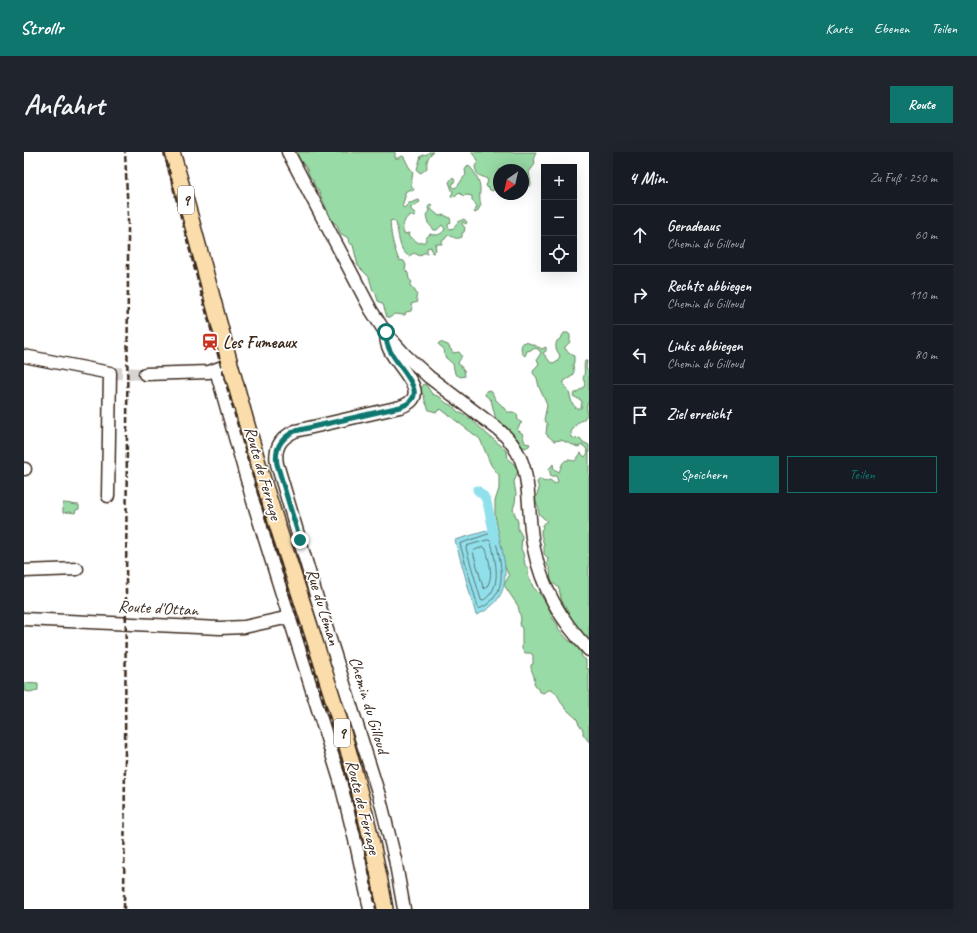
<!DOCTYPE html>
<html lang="de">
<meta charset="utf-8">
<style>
:root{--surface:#171b24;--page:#20242c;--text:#f1f3f6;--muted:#9ea1a6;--line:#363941;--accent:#0f766e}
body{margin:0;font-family:Caveat,sans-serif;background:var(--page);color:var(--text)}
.controls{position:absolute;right:12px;top:12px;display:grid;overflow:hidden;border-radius:0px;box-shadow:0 4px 16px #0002}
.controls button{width:36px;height:36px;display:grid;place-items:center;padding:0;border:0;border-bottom:1px solid var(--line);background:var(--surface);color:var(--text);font:20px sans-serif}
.compass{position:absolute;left:469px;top:12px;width:36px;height:36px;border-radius:50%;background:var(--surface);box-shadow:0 4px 16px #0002;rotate:214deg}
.stop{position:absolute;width:12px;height:12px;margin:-9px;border:3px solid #0f766e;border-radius:50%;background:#fff}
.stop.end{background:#0f766e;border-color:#fff;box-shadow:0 1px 4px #0008}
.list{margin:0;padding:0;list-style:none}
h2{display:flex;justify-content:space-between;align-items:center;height:52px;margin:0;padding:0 16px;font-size:17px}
h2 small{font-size:13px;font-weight:400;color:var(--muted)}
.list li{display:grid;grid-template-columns:26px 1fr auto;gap:12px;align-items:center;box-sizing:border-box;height:60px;padding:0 16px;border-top:1px solid var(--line)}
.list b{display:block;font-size:15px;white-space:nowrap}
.list p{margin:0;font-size:13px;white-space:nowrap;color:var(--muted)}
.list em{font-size:13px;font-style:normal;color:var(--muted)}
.actions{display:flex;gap:8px;padding:12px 16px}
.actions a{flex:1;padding:9px 0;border:1px solid var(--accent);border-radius:0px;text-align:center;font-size:14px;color:var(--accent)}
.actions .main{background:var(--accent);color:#fff}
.icon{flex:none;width:22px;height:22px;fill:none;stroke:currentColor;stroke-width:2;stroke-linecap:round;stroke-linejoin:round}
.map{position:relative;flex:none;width:565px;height:757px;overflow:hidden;border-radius:0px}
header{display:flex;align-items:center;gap:24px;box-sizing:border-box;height:56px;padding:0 20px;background:var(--accent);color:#fff}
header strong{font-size:19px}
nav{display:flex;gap:22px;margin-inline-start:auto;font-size:14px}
.intro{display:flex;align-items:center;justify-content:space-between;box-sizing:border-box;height:96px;padding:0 24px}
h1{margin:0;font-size:28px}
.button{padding:10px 18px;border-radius:0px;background:var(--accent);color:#fff;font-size:14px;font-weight:700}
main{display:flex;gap:24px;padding:0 24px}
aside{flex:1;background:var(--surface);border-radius:0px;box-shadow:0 4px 16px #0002}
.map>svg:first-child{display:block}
</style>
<header>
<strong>Strollr</strong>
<nav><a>Karte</a><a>Ebenen</a><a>Teilen</a></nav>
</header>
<div class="intro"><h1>Anfahrt</h1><a class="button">Route</a></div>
<main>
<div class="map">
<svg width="565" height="757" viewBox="0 0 565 757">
<rect width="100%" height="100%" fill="#fff"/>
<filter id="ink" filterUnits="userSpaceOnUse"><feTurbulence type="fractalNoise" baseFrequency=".025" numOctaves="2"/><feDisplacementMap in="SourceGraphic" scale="8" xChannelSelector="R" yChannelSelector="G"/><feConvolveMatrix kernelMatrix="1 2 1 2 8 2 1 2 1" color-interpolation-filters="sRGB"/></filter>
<g filter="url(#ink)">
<g fill="#98dba6" stroke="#6a8262">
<path d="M273,0h98v6h4l3,-2 2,1 5,10 4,5 -2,13 3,4 -1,2 -3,-2 -5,3v5l-3,9 2,2 5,-5c4,0 6,-3 10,-3l1,2 -9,5v3l4,3 1,3 -2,1 -4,-2c-6,4 -9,12 -6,19l5,-1 -1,3 11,7 6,-1 1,-4 4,-4c6,2 12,1 15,-5l-3,-4 -5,5h-3l-6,-7 -2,-8 3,-4 -1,-3 2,-4 2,1 -1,4 8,7 5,-1 6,3 1,4 -3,3v2l2,2 4,-1c1,-4 5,-7 10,-9l3,3 -1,2 -3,-2 -1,2 3,4 -1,4 -2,1v4c-7,3 -7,0 -14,-2l-3,4 -3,2v3h-7l1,6 -3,3h-1l-1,-6 -4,1v5h-4l-3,3 -6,-3 -5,3c-11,-5 -10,-23 -13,-33l-3,-3 -3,1c1,3 0,7 1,10 0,6 5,23 8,29l5,1 2,4 -1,5 3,3 1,6 3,3 -2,4 3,2 4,6 -1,3 2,5 -7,2 1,4 -1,3 -5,1 -1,3 -11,-1 -3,3h-4l-4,-13 -5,-3 -2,-7 -3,-3 -4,-14 -11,-11 -5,-21 -4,-2 -1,-5 -8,-5 -3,-8 -5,-4 -14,-31 -4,-5 -1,-5 -3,-3 -4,-10 -8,-9z"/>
<path d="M405,0h4c-5,4 -7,10 -6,16l-6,5 -2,-1 -2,-3 4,-13 6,-2z"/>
<path d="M447,0h65l-2,5 1,7 -6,8 2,12 -1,2 -7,-1v-15h-24v12l-3,1 -3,8 -3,-1 -4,-4 2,-5 -1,-2c-8,-5 -10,-1 -12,-13l3,-4v-2z"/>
<path d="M444,13c6,5 12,16 12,23 0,7 -1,11 1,17l-4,7 -2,1 -1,-1 3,-5 -2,-4 -3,-2v-5l-5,-1 -4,1 -4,-4 -4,4 -3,1 -1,-2 2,-2 -4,-11 4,-5 2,3 -3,6 3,2c4,-2 7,-10 11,-13l-1,-5z"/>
<path d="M540,181h4l2,2v7l-5,5v2l9,7v6l-1,3 1,7 -3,5 -7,4v4l5,7 3,11 4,5h5l1,-7 -9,-5 1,-2 10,-7 1,-3 -2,-6c3,-5 0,-11 2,-17h2l-1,7 3,3v29l-2,5v10l-3,4 -7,4 -6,9 1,5 3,2 5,-1 3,4 6,3v197l-9,-13 -9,-8 -2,-7 -8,-15 -2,-11 -8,-7 -1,-12 -3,-4 1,-7 -4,-4v-9l-3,-11v-4l2,-2 -1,-3 5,-4 -8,-7 -1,-8 -3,-6 4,-11 -2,-7 2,-2 2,-1 3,3 6,-2 5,4 3,-2 -1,-4 -1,-2h-5l-2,-7 4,-5 1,5 5,3c2,-4 3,-12 9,-12 3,0 5,1 7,1l6,-8 4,4 3,-4 -2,-5 -4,-3 -4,2 -17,-7 -7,1 -8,-7 1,-10 -3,-4 3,-15 -8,-18 -2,-9 -4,-5 1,-4 5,-5 -2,-5 4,-6 -3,-4 -5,-1 -2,2 -4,1 -2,5c-5,-3 -5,-11 -1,-14 7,1 12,4 18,7l4,-2v4l-3,2 8,10 6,-1 3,-6c-3,-6 -6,-8 -3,-15l4,-3z"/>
<path d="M416,190l8,3 5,8 6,-1c5,5 1,6 -1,11l6,7 1,6 -4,1 -6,-3 -2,-10 -8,-7 -1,-8 -6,-5z"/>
<path d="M400,232l2,1 6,9 8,3 6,6 7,3 4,5 14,8 17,16 16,13 3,4 1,7 7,6 3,6 -4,11 2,12 -1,9 -2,6 5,13v7l4,7 -1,13 2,4 2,12 3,4v6l5,12 7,7 9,13 3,10 6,8v3l10,12 11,6 3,11 4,3v8l3,1v73l-6,-8v-4l-4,-5 -2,-6c-5,-5 -10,-8 -14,-14 -4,-6 -5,-12 -12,-16l-8,4 -4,-2 -5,-8c2,-7 -4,-12 -3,-18l2,-1v-9l-3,-2h-5l-3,-4v-20l-2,-5 1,-5 -3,-13 -14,-21 5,-9 -4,-9 -10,-52v-14l4,-12v-14l-8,-10 -11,-26 -38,-29 -1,-1 -5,3 -7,-2 -4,-9 -1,-5 -4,-6z"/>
<path d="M465,238c5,2 4,7 7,10 5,4 8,8 11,12h6l4,2 1,6 4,3 -2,1 -3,6 5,3 3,10 5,1 -1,2 -4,2 -4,-2 -3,-7 -5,-3 -17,-16 -5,-20 -6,-5 1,-4z"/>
<path d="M39,351c6,0 10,2 16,2v4l-3,1 -1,3 -6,-1 -6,1z"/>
<polygon points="0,531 14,532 14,538 6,540 0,539"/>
</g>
<path fill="#90e0ec" stroke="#6e979a" d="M473,376c8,33 20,71 -21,87l-21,-75z"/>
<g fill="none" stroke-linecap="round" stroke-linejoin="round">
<g stroke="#5d7370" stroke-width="1">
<path d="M468,381l2,2c7,26 17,60 -15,74l-1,-2 -18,-63z"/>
<path d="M464,388l3,1c4,19 13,48 -9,60l-1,-1 -15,-52 1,-2z"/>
<path d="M460,395l2,2c3,12 9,29 -1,40l-2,-2 -10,-35 2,-2z"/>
</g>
<polyline stroke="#90e0ec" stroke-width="9" points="453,338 460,344 463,350 471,388"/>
<polyline stroke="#d8d4d2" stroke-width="12" stroke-dasharray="12 6" stroke-linecap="butt" points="86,221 121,222"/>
<g stroke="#3b2a1e" stroke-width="15">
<g id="minor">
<path d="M264,0l83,158 16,25 19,21 23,21 70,53c39,33 25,76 35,119 8,39 28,73 55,101"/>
<path d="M363,183c-7,23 55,58 13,72l-105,24c-15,7 -21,17 -18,33l39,131 63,200 16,64 9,50"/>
<polyline points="0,204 86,221 84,344"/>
<polyline points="192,218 229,349 316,628 333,696 346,757"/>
<polyline points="121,222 185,220 198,215"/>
<polyline points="0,317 1,317"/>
<polyline points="0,419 53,417"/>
<polyline points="0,467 196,476 220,475 266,465"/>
</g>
</g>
<g stroke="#3b2a1e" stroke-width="18">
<path id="major" d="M148,0c32,109 58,219 91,328 44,142 97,282 122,429"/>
</g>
<use href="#minor" stroke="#fff" stroke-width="12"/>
<use href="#major" stroke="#faddab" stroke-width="15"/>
<g stroke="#3b2a1e" stroke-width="2.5" stroke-dasharray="6 3" stroke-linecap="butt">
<path d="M140,0c33,126 66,252 105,377 39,125 85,250 107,380"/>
<polyline points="100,757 104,122 104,64 101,0"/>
</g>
</g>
</g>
<g fill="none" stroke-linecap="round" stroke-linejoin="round" filter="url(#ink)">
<path stroke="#0f766e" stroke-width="5" d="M276,388l-23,-76c-3,-16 4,-26 18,-33l105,-24c41,-14 -20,-49 -13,-72l-1,-3"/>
</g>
<defs>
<g id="station-bare" transform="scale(1.38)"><path d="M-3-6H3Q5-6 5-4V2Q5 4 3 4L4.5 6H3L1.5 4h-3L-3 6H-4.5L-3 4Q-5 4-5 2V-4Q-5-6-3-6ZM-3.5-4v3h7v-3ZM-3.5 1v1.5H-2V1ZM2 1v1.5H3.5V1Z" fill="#c8321e" stroke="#fff" stroke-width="2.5" paint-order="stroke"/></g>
</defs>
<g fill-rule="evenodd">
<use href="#station-bare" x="186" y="190"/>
</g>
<g text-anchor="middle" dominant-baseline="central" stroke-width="3.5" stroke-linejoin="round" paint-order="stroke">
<g fill="#fff" stroke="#766a62" stroke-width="1">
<rect x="154" y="34" width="16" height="28" rx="3"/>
<rect x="310" y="567" width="16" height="28" rx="3"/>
</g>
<g font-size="16" font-weight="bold" fill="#3b2a1e">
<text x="162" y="48">9</text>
<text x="318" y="581">9</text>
</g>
<g font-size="17" font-weight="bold" fill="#3b2a1e" stroke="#fff" text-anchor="start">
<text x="199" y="190">Les Fumeaux</text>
</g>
<g font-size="17" fill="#3b2a1e" stroke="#fff">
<text transform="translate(239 321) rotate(74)">Route de Ferrage</text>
<text transform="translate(299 455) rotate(73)">Rue du Léman</text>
<text transform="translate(134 456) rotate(3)">Route d'Ottan</text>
<text transform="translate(345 553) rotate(73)">Chemin du Gilloud</text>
<text transform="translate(339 655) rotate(76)">Route de Ferrage</text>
</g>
</g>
</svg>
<div class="controls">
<button>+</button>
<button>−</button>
<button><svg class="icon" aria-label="locate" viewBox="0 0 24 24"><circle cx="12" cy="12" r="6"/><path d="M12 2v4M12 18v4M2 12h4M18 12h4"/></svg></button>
</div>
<svg class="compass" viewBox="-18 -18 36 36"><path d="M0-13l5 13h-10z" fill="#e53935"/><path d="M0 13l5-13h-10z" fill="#9ea1a6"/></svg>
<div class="stop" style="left:362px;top:180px"></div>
<div class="stop end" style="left:276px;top:388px"></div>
</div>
<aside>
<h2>4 Min.<small>Zu Fuß · 250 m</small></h2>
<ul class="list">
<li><svg class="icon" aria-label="ahead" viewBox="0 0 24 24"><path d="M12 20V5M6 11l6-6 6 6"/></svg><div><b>Geradeaus</b><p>Chemin du Gilloud</p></div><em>60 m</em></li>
<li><svg class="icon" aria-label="right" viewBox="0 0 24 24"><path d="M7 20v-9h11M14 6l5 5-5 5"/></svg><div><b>Rechts abbiegen</b><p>Chemin du Gilloud</p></div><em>110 m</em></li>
<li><svg class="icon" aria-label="left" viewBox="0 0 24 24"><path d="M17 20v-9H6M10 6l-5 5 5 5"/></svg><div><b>Links abbiegen</b><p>Chemin du Gilloud</p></div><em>80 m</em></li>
<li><svg class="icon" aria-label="arrive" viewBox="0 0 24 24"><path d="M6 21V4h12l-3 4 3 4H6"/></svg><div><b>Ziel erreicht</b></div></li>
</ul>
<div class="actions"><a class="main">Speichern</a><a>Teilen</a></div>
</aside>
</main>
